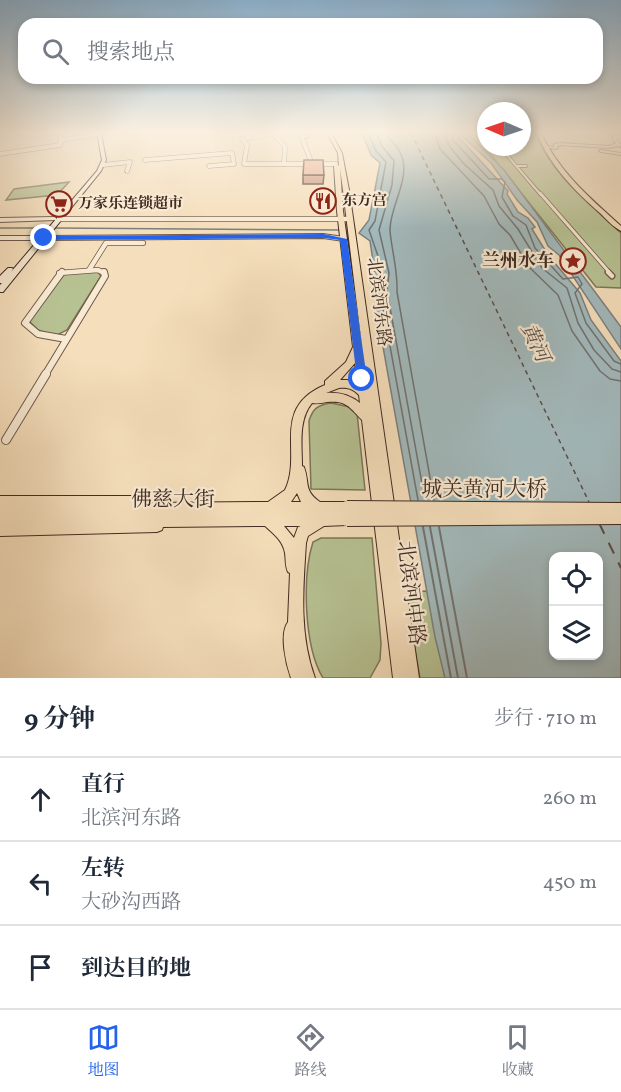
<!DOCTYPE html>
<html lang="zh">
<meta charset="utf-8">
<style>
:root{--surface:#fff;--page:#f2f2f3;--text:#1f2937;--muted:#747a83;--line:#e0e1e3;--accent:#2563eb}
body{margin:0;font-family:Vollkorn,"Noto Serif SC",serif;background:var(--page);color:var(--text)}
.controls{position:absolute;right:18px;bottom:18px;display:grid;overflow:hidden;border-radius:12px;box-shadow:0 3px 9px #0003}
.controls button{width:54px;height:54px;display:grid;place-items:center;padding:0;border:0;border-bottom:2px solid var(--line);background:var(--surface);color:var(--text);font:30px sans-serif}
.compass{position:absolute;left:477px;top:102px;width:54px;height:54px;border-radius:50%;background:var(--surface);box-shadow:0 3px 9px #0003;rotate:272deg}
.stop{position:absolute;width:18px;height:18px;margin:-14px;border:4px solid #2563eb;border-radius:50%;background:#fff}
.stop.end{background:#2563eb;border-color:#fff;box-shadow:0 2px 6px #0008}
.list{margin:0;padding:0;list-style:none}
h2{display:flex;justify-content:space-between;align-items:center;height:78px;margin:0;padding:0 24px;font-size:26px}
h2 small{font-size:20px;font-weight:400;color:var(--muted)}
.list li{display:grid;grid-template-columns:39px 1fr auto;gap:18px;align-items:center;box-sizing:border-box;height:84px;padding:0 24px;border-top:2px solid var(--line)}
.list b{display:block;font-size:22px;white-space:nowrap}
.list p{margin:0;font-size:20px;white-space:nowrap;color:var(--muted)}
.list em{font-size:20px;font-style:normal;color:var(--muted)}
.icon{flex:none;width:33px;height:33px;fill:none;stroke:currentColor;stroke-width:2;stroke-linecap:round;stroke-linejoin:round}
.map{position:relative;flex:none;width:621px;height:678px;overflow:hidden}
.search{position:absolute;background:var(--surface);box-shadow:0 3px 9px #0003;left:18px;right:18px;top:18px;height:66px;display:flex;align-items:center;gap:15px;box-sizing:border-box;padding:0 21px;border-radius:18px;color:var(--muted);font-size:22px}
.sheet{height:330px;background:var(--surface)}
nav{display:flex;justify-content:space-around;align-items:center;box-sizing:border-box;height:84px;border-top:2px solid var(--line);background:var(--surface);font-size:16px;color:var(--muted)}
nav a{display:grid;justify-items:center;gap:3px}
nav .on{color:var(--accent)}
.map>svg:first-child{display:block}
</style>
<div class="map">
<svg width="621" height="678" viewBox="0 0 621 678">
<rect width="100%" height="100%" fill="#f5debb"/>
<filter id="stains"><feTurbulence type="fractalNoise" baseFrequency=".00333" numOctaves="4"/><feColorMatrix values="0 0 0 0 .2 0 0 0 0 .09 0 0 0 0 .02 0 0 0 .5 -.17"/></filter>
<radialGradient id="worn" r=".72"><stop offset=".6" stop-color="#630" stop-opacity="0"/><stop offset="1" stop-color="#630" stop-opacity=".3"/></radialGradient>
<g fill="#b7c293" stroke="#7c765a" stroke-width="1.5">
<path d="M466,133h20v14h36v-14h13c17,42 54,70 86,100v55l-25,-1 -105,-132z"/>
<polygon points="69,182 57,195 6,200 14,189"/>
<polygon points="97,271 101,276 67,330 55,336 38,330 29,321 65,273"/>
<path d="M331,403l19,4 7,6 8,77 -54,-1 -2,-68c4,-13 9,-16 22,-18z"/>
<path d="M321,538h51l9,105 -1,17 -10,18h-47c-19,-31 -21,-102 -10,-136z"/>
<polygon points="427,591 445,678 420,678 405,592"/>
</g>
<g fill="#a2b9bc" stroke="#7b807e" stroke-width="1.5" fill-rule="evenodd">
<path d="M362,133h93l53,58 -1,3 11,18 10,6 7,9 -3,2 16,26 32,38 11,27 30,41v317h-176l-10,-41 -62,-346 3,-10 -6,-40 -11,-8 10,-13 11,-57 -9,-8zM554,556h44v100h-44z"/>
<polygon points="459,133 467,133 504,170 604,304 621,327 621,349 559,255 548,246 537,222 517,200 491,163"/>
</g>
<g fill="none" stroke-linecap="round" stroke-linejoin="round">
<g stroke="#72726f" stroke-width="1.5">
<polyline points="368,133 376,151 386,162 375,221 369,230 379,259 380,291 418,500"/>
<polyline points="377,133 381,145 394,161 392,185 379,230 389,273 387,291 425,500"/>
<path d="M387,133c3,8 10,12 13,19 13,25 -11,54 -10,79 2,21 8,40 7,61l37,208"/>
<polyline points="435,133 440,149 484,196 499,224 510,235 529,267 558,295 572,331 600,371 610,379 621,381"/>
<polyline points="444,133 450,147 464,164 493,190 499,206 518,229 542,268 567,288 578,323 594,350 612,369 621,372"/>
<polyline points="452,133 453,140 489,179 502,179 505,182 502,197 513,216 526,225 535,248 563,279 578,277 582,284 575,293 586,323 614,361 621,364"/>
</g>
<g stroke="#72726f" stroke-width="2">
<polyline points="423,527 451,678"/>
<polyline points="430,527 458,678"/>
<polyline points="439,527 467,678"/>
</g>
<g stroke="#7b807e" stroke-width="1.5">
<polyline points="0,228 50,228"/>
<polyline points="55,228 341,230"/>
</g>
<polyline stroke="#594e48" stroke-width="1.5" stroke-dasharray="4.5 4" stroke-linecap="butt" points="411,133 589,502"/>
<polyline stroke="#594e48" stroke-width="2" stroke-dasharray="12 10" stroke-linecap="butt" points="599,523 621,568"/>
<g stroke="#6e5848" stroke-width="4">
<g id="pedestrian-far2">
<polyline points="304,137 308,136"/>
<polyline points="500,147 541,195"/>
<polyline points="517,166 526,166"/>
</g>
</g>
<g stroke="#6e5848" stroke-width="4.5">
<polyline id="pedestrian-far1" points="540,193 610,273"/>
</g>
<g stroke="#6e5848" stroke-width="7">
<polyline id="pedestrian" points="608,272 612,276"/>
</g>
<g stroke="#6e5848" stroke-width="5">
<g id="minor-far3">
<polyline points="300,133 312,164"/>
<polygon points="274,134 285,147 284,164 244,164 247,145 242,139"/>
<polyline points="61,140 99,134"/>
<polyline points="0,154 60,145 61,133"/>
<polyline points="145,160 232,153 234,164 209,166"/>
<polyline points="284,164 336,164"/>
<polyline points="103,165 130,162 127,171"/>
</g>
</g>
<g stroke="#6e5848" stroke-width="6">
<g id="minor-far2">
<polyline points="60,219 346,219"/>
<polyline points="89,270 106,243 143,243"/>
<polyline points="59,273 98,270 104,273"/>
</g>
</g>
<g stroke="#6e5848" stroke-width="8">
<g id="minor-far1">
<polyline points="62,272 25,323 38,334 66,339"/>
<polyline points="45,375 105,276 104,272"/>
</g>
</g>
<g stroke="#6e5848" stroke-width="10">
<polyline id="minor" points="6,440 46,374"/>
</g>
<g stroke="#6e5848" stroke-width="2">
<g id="tertiary">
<polygon points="621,135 621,137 616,139 621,145 620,147 617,146 609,148 560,145 557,146 558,148 556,149 543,147 545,146 554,147 554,144 560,143 609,146 616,143 612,137"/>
<polygon points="600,150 621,153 621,155 601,152 599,151"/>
<polygon points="54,217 56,218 56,220 0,222 0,218"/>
<polygon points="323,234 344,237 347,239 344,241 323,238 44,240 41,238 44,236"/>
<polygon points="0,236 37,236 40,238 37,240 0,240"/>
</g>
</g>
<g stroke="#412b22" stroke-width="2">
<polygon id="secondary" points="97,133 101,133 106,160 101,171 3,292 0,292 0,285 2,283 0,283 0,276 8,268 12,268 13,269 11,272 97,171 102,160"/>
</g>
<g stroke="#412b22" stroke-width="2">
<g id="primary">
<path d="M327,133h4l11,20 7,37 70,488h-26l-31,-258c-12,-12 -15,-20 -35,-18 -5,1 -10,2 -15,1 -14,17 -10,42 -10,63l2,1c6,16 -1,23 16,35h27l4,2 2,4 -2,4 -2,1 3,1 1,5 -1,5 -5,1 -23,1 -16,10 -2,7c-3,46 -7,91 9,135h-24c-5,-14 -12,-44 -3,-56l2,-49 -2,-1c-3,-6 -2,-13 -3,-19 -2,-12 -11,-19 -20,-27l-102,1 -1,3 -5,2 -157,4v-40h136l4,2 2,5 126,-1 17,-12c18,-37 -15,-82 40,-105v-4l21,-19 7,-15 -16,-136 -3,-45 3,-2 2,2 -1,-13zM340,168l3,22 19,156 -19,-135zM355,363l2,20 -10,-3h-7zM339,388c9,-1 14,1 20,7l1,8c-10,-8 -21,-11 -34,-10zM297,493l4,9h-10zM284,526h17l-3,1 -4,11z"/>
<path d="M537,133h4c18,39 49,65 80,93v5c-8,-4 -15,-12 -21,-18 -26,-23 -50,-47 -63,-80z"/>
</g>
</g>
<use href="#pedestrian-far2" stroke="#f8ead3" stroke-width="2"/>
<use href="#pedestrian-far1" stroke="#f8ead3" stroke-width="3"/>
<use href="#pedestrian" stroke="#f8ead3" stroke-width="4.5"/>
<use href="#minor-far3" stroke="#f8ead3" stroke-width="4"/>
<use href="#minor-far2" stroke="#f8ead3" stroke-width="4.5"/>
<use href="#minor-far1" stroke="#f8ead3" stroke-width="6"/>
<use href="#minor" stroke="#f8ead3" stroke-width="8"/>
<use href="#tertiary" fill="#f8ead3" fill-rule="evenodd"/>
<use href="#secondary" fill="#f8ead3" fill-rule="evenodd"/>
<use href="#primary" fill="#f5debb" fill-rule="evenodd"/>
<g stroke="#412b22" stroke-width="16" stroke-linecap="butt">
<g id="primary-bridge">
<polyline points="347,508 621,510"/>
<polyline points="347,519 621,517"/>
</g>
</g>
<use href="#primary-bridge" stroke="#f5debb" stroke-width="14"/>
</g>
<polygon fill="#c89278" stroke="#412b22" stroke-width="1.5" points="303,175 324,175 323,184 303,184"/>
<polygon fill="#e8aa8b" stroke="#412b22" stroke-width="1.5" points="304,160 323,160 324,175 303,175"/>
<linearGradient id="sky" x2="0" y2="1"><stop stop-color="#8cb6d6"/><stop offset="0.58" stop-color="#faf0e0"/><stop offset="1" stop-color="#faf0e0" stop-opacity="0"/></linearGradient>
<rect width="621" height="228" fill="url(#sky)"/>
<polygon fill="#2563eb" points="324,234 347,239 367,379 362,383 357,379 340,240 324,238 44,240 41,238 44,236"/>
<defs>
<g id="restaurant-ring" transform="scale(1.35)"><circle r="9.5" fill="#f8ead3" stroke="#8f2418" stroke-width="1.5"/><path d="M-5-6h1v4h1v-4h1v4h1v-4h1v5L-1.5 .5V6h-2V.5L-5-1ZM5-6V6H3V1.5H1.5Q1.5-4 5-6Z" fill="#8f2418"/></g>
<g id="supermarket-ring" transform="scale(1.35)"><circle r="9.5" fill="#f8ead3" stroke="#8f2418" stroke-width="1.5"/><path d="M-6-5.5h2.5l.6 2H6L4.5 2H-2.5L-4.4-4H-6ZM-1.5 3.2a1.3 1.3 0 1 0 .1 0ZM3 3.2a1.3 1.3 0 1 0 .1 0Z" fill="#8f2418"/></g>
<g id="sight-ring" transform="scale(1.35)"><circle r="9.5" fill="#f8ead3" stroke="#8f2418" stroke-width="1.5"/><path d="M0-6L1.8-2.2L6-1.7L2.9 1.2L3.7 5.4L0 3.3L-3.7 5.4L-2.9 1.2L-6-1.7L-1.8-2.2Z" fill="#8f2418"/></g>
</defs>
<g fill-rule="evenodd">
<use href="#restaurant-ring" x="323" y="201"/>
<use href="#supermarket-ring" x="59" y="204"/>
<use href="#sight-ring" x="573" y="261"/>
</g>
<g text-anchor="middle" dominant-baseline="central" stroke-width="4.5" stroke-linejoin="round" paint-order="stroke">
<g font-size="15" font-weight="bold" fill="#412b22" stroke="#f8ead3" text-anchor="start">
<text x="342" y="201">东方宫</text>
<text x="78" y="204">万家乐连锁超市</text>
</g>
<g font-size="18" font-weight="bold" fill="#412b22" stroke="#f8ead3" text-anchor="end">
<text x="554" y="261">兰州水车</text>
</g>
<g font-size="18" fill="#412b22" stroke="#f8ead3">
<text transform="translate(378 302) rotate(83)">北滨河东路</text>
</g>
<g font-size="20" font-style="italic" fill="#594e48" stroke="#f8ead3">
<text transform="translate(534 343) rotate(65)">黄河</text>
</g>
<g font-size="21" fill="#412b22" stroke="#f8ead3">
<text x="484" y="490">城关黄河大桥</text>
<text x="173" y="500">佛慈大街</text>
<text transform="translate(410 593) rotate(83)">北滨河中路</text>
</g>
</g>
<rect width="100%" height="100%" filter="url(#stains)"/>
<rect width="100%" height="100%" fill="url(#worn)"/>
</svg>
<div class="controls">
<button><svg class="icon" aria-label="locate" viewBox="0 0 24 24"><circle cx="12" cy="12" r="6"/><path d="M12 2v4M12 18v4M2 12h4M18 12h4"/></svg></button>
<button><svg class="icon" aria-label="layers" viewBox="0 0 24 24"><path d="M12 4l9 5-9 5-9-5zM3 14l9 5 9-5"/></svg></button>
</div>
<svg class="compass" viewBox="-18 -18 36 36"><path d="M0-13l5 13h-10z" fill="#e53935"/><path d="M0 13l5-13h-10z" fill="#747a83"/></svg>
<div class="stop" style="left:362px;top:379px"></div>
<div class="stop end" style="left:44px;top:238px"></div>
<div class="search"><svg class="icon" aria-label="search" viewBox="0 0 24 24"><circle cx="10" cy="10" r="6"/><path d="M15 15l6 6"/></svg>搜索地点</div>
</div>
<section class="sheet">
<h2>9 分钟<small>步行 · 710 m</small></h2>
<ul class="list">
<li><svg class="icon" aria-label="ahead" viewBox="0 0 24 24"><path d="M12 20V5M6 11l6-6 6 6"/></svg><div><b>直行</b><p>北滨河东路</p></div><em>260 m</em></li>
<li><svg class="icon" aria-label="left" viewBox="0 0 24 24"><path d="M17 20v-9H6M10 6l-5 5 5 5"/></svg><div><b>左转</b><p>大砂沟西路</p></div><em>450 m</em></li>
<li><svg class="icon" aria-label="arrive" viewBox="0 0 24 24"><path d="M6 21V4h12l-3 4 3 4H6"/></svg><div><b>到达目的地</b></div></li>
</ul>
</section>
<nav>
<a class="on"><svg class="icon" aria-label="map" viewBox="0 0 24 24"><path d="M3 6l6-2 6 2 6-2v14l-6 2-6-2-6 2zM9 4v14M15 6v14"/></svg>地图</a>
<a><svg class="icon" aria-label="directions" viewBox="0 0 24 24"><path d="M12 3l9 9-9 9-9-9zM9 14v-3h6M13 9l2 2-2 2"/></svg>路线</a>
<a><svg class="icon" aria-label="saved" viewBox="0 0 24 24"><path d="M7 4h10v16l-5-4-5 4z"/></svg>收藏</a>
</nav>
